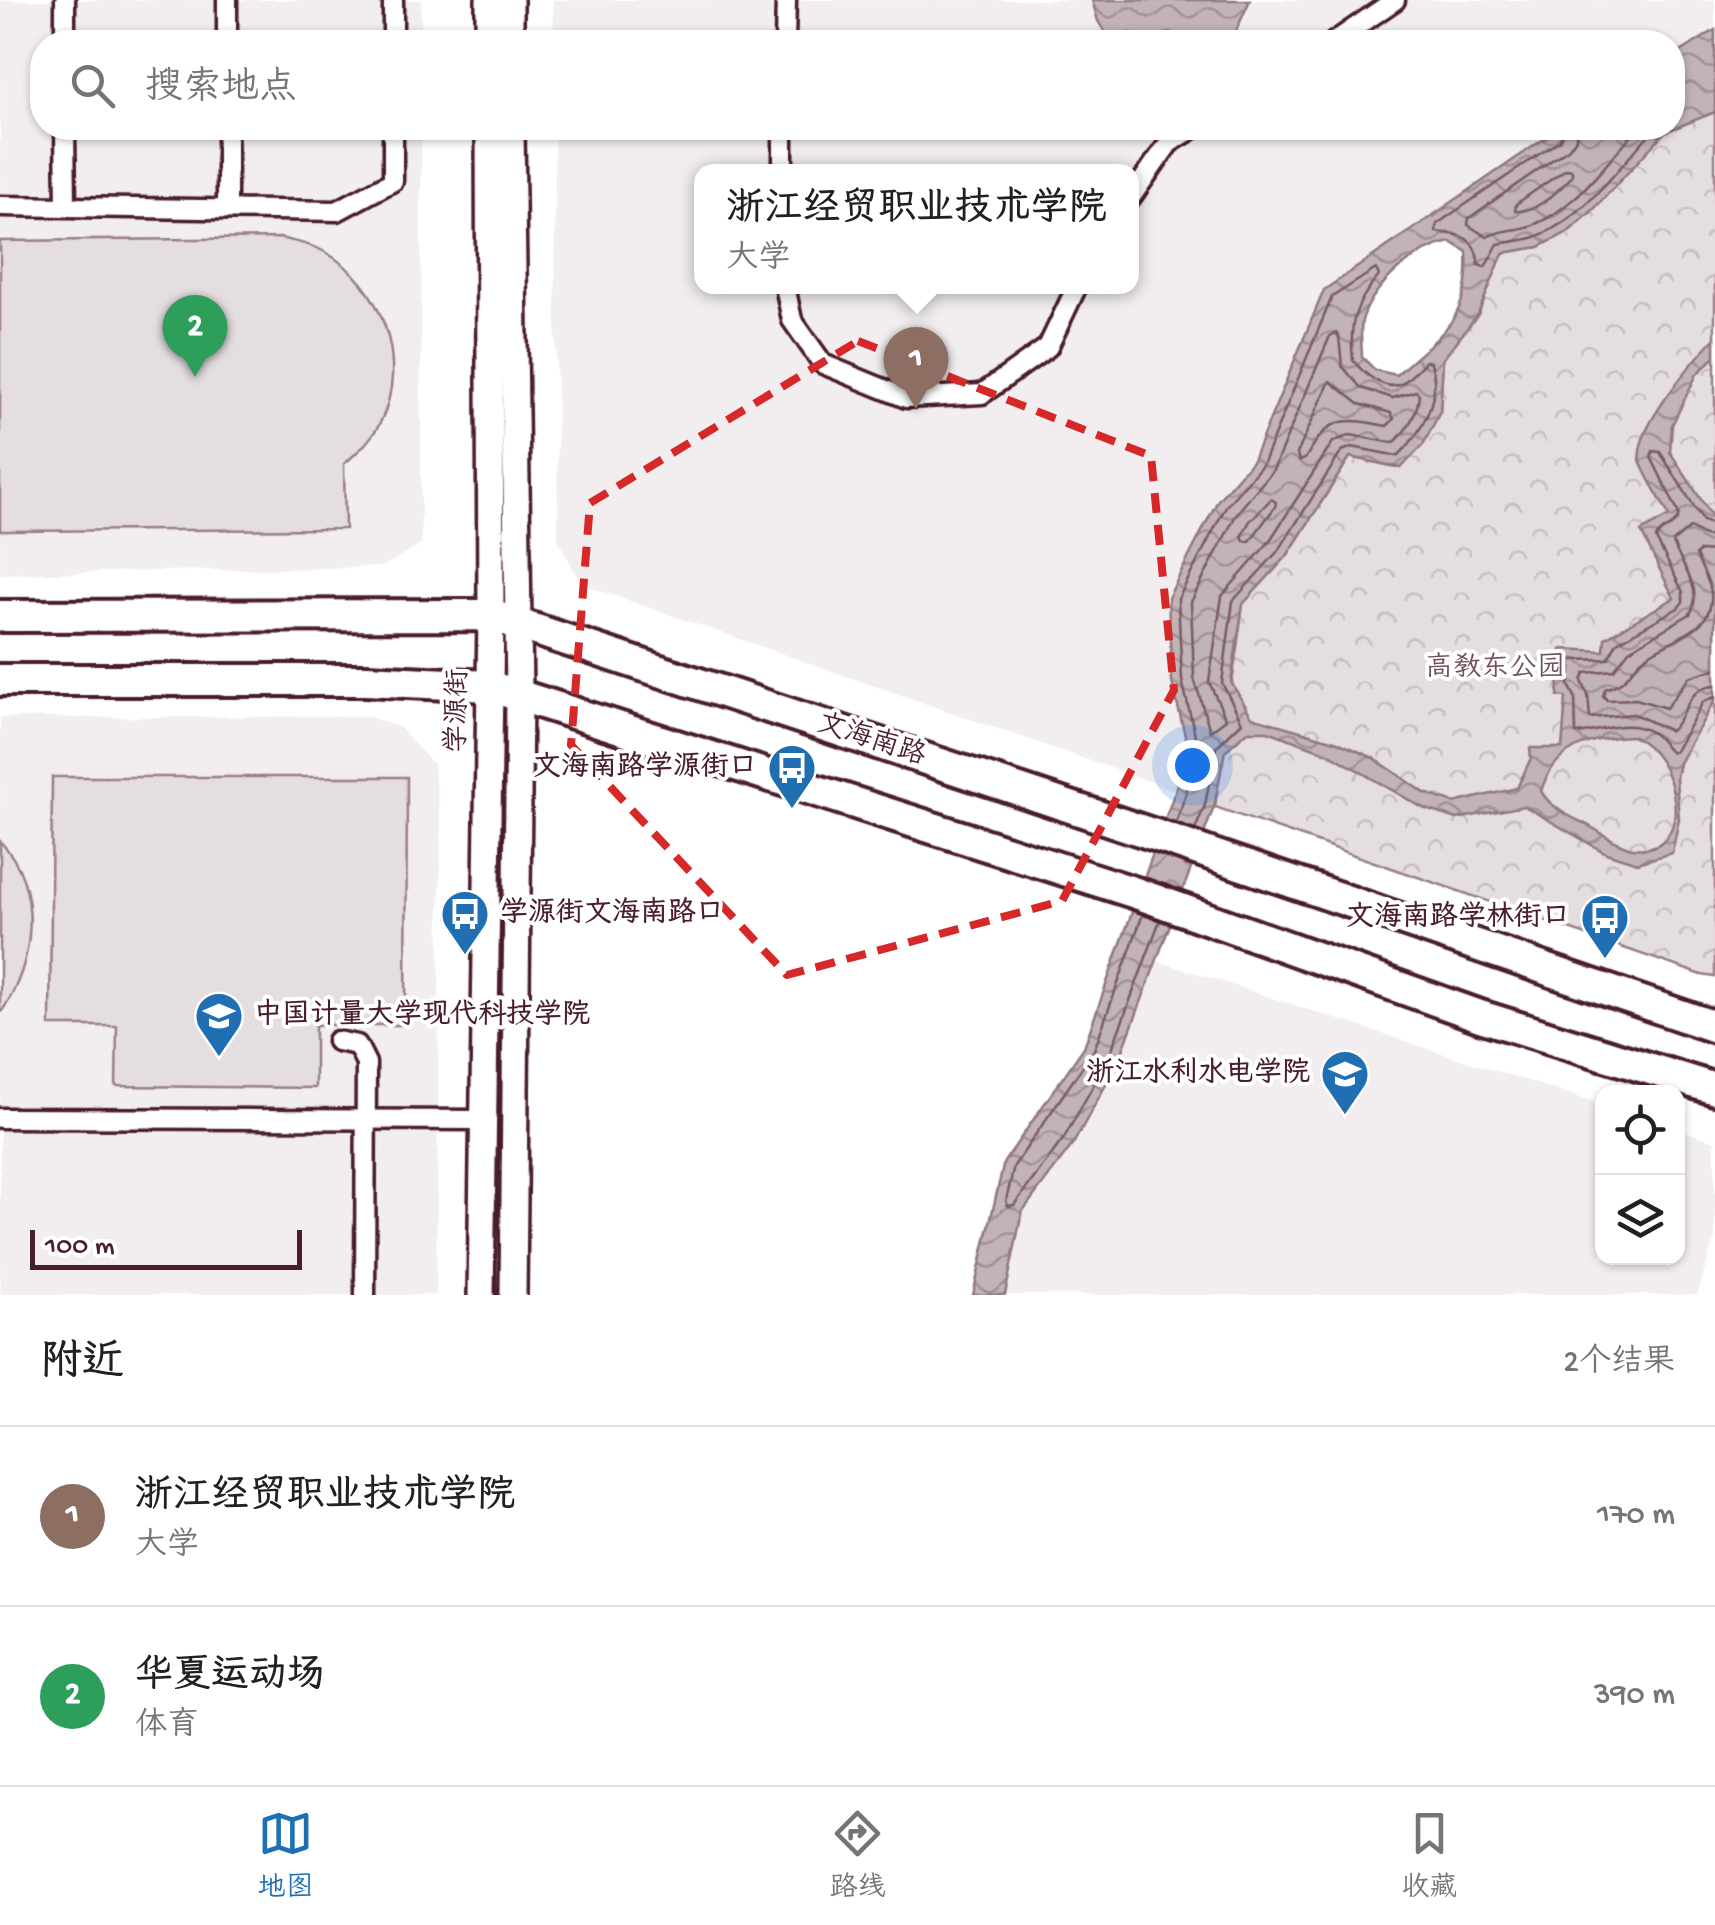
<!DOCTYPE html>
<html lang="zh">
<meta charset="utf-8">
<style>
:root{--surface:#fff;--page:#f6f6f6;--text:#202124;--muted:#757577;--line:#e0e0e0;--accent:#1f6fb2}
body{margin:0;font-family:"Gochi Hand","LXGW WenKai TC",sans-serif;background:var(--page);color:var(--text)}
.controls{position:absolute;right:30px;bottom:30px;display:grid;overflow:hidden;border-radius:20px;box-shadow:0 2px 8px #0004}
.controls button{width:90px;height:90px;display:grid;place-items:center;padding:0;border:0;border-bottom:2px solid var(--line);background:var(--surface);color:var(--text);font:50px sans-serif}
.scale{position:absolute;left:30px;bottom:25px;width:272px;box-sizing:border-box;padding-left:10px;border:5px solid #4a1f2b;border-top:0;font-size:28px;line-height:35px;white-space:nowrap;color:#4a1f2b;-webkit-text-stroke:8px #fff;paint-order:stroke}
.you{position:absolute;left:1192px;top:765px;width:35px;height:35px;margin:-25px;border:8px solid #fff;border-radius:50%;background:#1a73e8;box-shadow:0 0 0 15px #1a73e833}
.badge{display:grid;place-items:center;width:65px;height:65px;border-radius:50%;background:var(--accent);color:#fff;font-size:32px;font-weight:700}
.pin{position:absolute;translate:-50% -82px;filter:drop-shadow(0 2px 5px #0008)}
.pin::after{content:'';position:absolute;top:52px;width:35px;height:30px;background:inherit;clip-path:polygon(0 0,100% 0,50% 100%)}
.popup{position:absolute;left:694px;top:164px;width:445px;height:130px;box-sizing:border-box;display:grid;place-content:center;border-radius:20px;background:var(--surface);filter:drop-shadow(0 2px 8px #0005);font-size:32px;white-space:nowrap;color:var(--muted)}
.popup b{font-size:38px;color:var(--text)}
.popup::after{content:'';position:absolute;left:50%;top:100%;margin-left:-20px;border:20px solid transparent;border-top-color:var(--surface)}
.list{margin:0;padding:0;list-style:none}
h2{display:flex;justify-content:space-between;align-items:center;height:130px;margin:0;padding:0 40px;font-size:42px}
h2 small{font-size:32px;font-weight:400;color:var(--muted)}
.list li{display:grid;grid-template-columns:65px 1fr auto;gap:30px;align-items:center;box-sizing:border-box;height:180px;padding:0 40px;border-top:2px solid var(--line)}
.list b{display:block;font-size:38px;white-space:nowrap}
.list p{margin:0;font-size:32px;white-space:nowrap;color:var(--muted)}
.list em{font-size:32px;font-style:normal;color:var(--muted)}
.icon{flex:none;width:55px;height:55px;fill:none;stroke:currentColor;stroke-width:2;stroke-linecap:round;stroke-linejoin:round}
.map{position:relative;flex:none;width:1715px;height:1295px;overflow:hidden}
.search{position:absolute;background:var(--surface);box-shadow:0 2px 8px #0004;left:30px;right:30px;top:30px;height:110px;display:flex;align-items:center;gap:25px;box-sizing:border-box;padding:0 35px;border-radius:40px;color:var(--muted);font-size:38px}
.sheet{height:490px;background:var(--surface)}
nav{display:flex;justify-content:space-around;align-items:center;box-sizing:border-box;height:140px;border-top:2px solid var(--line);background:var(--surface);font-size:28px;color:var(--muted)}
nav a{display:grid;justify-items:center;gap:5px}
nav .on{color:var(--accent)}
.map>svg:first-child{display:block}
</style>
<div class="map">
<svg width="1715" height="1295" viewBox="0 0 1715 1295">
<defs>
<pattern id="park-crowns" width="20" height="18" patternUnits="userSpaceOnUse" patternTransform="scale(2.5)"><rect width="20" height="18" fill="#e5dee0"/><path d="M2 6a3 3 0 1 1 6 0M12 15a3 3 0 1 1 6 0" fill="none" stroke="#c6bec0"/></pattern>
<pattern id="water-waves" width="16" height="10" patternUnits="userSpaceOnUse" patternTransform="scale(2.5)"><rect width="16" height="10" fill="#c1b3b6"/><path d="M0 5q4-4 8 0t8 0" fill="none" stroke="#9f9194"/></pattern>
</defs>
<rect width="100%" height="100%" fill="#fff"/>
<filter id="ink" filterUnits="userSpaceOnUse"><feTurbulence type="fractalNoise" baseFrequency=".01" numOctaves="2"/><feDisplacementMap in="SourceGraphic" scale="20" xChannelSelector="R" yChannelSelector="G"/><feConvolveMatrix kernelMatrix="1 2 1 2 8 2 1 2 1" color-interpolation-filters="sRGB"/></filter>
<g filter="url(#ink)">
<g fill="#f2eeef" fill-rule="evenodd">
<polygon points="0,0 421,0 421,42 42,42 42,128 421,128 421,545 382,567 0,574"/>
<polygon points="553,0 1715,0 1715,29 1673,57 1672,42 554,42"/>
<path d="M554,128h1006l-236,163 -71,169 -35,40 -46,182 17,70 -12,39 -596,-207 -23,-45zM701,172h430v114h-430z"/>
<polygon points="366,716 399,727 433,764 441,823 436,1295 0,1295 0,718"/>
<polygon points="1155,960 1602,1105 1602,1258 1678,1258 1678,1129 1715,1141 1715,1238 1697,1295 1005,1295 1022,1212 1073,1144 1119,1061"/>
</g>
<g fill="#e5dee0" stroke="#987e86" stroke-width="2.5">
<path d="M280,238c15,4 32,6 45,14 57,32 85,111 55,171 -9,17 -22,29 -36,41l1,65 -345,2v-290z"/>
<polygon points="52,777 407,777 406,1025 315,1025 315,1088 116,1086 117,1026 50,1026"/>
<path d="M0,841c44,47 35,124 0,173z"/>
</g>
<polygon fill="url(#park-crowns)" stroke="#987e86" stroke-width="2.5" points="1715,112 1715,977 1702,975 1215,807 1243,604 1287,556 1350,457 1401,468 1440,412 1443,359 1478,314 1503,253 1539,247 1568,232 1591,212 1665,131"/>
<g fill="url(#water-waves)" stroke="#91787e" stroke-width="2.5" fill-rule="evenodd">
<polygon points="1092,0 1250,0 1231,42 1111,42 1098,21"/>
<path d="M1715,30v82l-50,20 -74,80 -23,20 -29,15 -36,6 -25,61 -35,45 -3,53 -17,33 -22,23 -51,-11 -63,99 -44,48 -12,78 21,35 83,24 39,17 51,35 29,10 63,-15 14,-30 -1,-10h32l4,-51 -8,-1 3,-47 43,2 1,-13 69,-40 -33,-66 28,-16c-7,-16 -26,-42 -29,-57 -5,-31 55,-100 75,-121v19l-18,17 -25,51 -2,27 45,69v179l-36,63 -3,15 3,41 -7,34 -35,10 -31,-10 -82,-47 -67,13 -34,-11 -95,-55 -60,-22h-20l-23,20 -11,56 -95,254 -46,83 -51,68 -17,83h-32l31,-133 80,-115 105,-295 -17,-70 -4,-84 50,-98 35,-40 71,-170 236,-162h112l1,-71zM1451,242l16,10c4,67 -25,81 -71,123l-21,-5 -13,-13c0,-12 -3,-29 1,-40 13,-35 52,-68 88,-75zM1632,736c48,20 65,121 1,112 -14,-2 -29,-14 -42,-21 -19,-10 -39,-17 -50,-36 14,-44 48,-53 91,-55z"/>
</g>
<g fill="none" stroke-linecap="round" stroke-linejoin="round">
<g stroke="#7a5a63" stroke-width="2.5">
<path d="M1564,128l-4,12 -123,84 -1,8c25,3 39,3 43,33l6,2 13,-23c13,-3 28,-3 40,-8 48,-19 83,-72 117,-108"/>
<path d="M1577,128l-1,10 -7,10 -100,70 -1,7 19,12c14,-8 31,-6 46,-12 43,-16 75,-65 105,-97"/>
<path d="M1566,169l6,1v6c-14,16 -35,37 -57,35l1,-7z"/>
<path d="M1336,333l3,4 3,29 19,22 32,10 23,-7 3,3c-1,19 -12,36 -25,49l-44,-8 -17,7 -64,100 -47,54 -13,86 17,37 -16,12 -16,-53 -3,-76 46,-89 36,-43 57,-134z"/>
<path d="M1330,381l29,23 32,9 3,6 -7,7c-47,-9 -57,-10 -82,33l-6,2 -2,-7z"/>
<polygon points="1271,499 1276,502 1275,507 1250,541 1244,541 1242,535 1250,521"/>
<path d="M1715,525l-12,-4 -43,-69 -7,-1 -2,6 28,57c-2,15 -19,13 -23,25l27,53v10l-5,6 -61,34 -9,17 -36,1 -3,25 6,12 1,37c25,-2 55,-18 79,1 6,5 10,13 16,18l4,-2 28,-49 12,-5"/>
<path d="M1715,537l-11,-1 -14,-8 -17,14c7,24 32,47 17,72l-61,36 -15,20 -29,3 -3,8 6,14 2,23 44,-4 36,17c17,-15 16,-44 45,-46"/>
<path d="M1715,552l-15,-1 -4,4c4,12 13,24 15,37 4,44 -47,46 -70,68 -15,15 -13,22 -36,29l-2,7 4,4 29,-1 30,9 23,-31 26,-8"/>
<path d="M1176,824l23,-72 -17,-72 -4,-81 48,-93 36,-41 70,-168 44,-28 3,7c-25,28 -30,48 -26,84 9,12 31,32 48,24 9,-5 17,-16 25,-23l5,1c11,34 -8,70 -33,94l-46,-9 -10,4 -63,99 -46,51 -11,82 20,39 -26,25 -11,58 -10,25"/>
<polyline points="1143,914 1094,1050 1014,1166 1006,1201 1008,1206 1014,1205 1064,1138 1109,1057 1160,920"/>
</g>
<g stroke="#4a1f2b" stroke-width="25">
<g id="street">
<polyline points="65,0 65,42"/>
<polyline points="227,0 227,42"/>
<polyline points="393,0 393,42"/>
<polyline points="785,42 786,0"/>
<polyline points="1334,42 1395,0"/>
<polyline points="65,128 66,206"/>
<polyline points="227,128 227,209"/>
<polyline points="783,172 783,128"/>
<polyline points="1131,197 1169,143 1194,128"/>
<polyline points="0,206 337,211 393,181 393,128"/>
<polyline points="785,286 792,320 823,364 906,398 982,394 1048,347 1077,286"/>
<polyline points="337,1041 357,1045 366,1063 365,1295"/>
<polyline points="0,1118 483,1120"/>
</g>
</g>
<g stroke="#4a1f2b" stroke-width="32">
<g id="secondary">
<polyline points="489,0 489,42"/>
<polyline points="510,0 510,42"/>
<polyline points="511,128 519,695 513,1295"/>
<polyline points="481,1295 491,615 489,128"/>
</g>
</g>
<g stroke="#4a1f2b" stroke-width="38">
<g id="primary">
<polyline points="0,616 491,615 1158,836 1715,1027"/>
<polyline points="0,680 366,680 489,686 1136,893 1480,1016 1715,1089"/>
</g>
</g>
<use href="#street" stroke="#fff" stroke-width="18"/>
<use href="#secondary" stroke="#fff" stroke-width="25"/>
<use href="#primary" stroke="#fff" stroke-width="30"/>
</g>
</g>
<path fill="none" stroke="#d62828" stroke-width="8" stroke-dasharray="20 12" stroke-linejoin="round" d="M858,341l293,115 23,234 -112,211 -275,74 -216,-230 19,-242z"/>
<defs>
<g id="bus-pin" transform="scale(2.5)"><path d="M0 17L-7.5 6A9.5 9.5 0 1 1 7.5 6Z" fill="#1f6fb2" stroke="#fff"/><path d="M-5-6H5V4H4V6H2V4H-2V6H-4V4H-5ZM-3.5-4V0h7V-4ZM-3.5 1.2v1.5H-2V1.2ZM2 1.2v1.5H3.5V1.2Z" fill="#fff"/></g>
<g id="university-pin" transform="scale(2.5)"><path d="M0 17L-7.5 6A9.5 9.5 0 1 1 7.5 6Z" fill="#1f6fb2" stroke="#fff"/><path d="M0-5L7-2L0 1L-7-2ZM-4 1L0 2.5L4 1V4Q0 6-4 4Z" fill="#fff"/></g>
</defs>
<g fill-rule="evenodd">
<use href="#bus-pin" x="792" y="768"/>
<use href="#bus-pin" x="465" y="914"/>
<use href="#bus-pin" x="1605" y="918"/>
<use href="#university-pin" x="219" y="1016"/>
<use href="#university-pin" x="1345" y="1074"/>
</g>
<g text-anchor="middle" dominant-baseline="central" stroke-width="8" stroke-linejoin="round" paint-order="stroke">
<g font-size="28" fill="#714f58" stroke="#fff">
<text x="1495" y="669">高教东公园</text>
</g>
<g font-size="28" fill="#4a1f2b" stroke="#fff">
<text transform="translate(459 711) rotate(-89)">学源街</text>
<text transform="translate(871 741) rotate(18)">文海南路</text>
</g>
<g font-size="28" font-weight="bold" fill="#4a1f2b" stroke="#fff" text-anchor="end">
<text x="757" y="768">文海南路学源街口</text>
<text x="500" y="914" text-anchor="start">学源街文海南路口</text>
<text x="1570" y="918">文海南路学林街口</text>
<text x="254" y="1016" text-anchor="start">中国计量大学现代科技学院</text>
<text x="1310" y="1074">浙江水利水电学院</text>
</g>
</g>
</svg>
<div class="controls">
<button><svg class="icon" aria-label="locate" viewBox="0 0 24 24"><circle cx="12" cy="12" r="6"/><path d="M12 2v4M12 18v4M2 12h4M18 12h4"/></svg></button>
<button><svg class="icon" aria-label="layers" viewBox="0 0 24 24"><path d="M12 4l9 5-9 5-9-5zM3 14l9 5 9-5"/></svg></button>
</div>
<div class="scale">100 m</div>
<div class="you"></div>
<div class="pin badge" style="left:916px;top:409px;background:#8d6e63">1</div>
<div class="popup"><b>浙江经贸职业技术学院</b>大学</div>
<div class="pin badge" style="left:195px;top:377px;background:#2e9e5b">2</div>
<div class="search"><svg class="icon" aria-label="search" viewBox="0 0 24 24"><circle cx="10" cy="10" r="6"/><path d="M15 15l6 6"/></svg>搜索地点</div>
</div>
<section class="sheet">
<h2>附近<small>2个结果</small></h2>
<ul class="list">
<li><span class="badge" style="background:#8d6e63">1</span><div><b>浙江经贸职业技术学院</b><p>大学</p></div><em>170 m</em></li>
<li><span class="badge" style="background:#2e9e5b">2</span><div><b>华夏运动场</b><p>体育</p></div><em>390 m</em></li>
</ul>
</section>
<nav>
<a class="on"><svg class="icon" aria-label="map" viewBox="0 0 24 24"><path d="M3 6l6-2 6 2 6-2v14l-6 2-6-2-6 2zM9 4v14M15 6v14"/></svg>地图</a>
<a><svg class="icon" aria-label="directions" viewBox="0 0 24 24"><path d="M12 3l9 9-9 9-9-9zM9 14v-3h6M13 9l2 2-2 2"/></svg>路线</a>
<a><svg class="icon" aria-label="saved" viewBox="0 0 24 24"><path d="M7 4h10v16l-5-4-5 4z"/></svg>收藏</a>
</nav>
